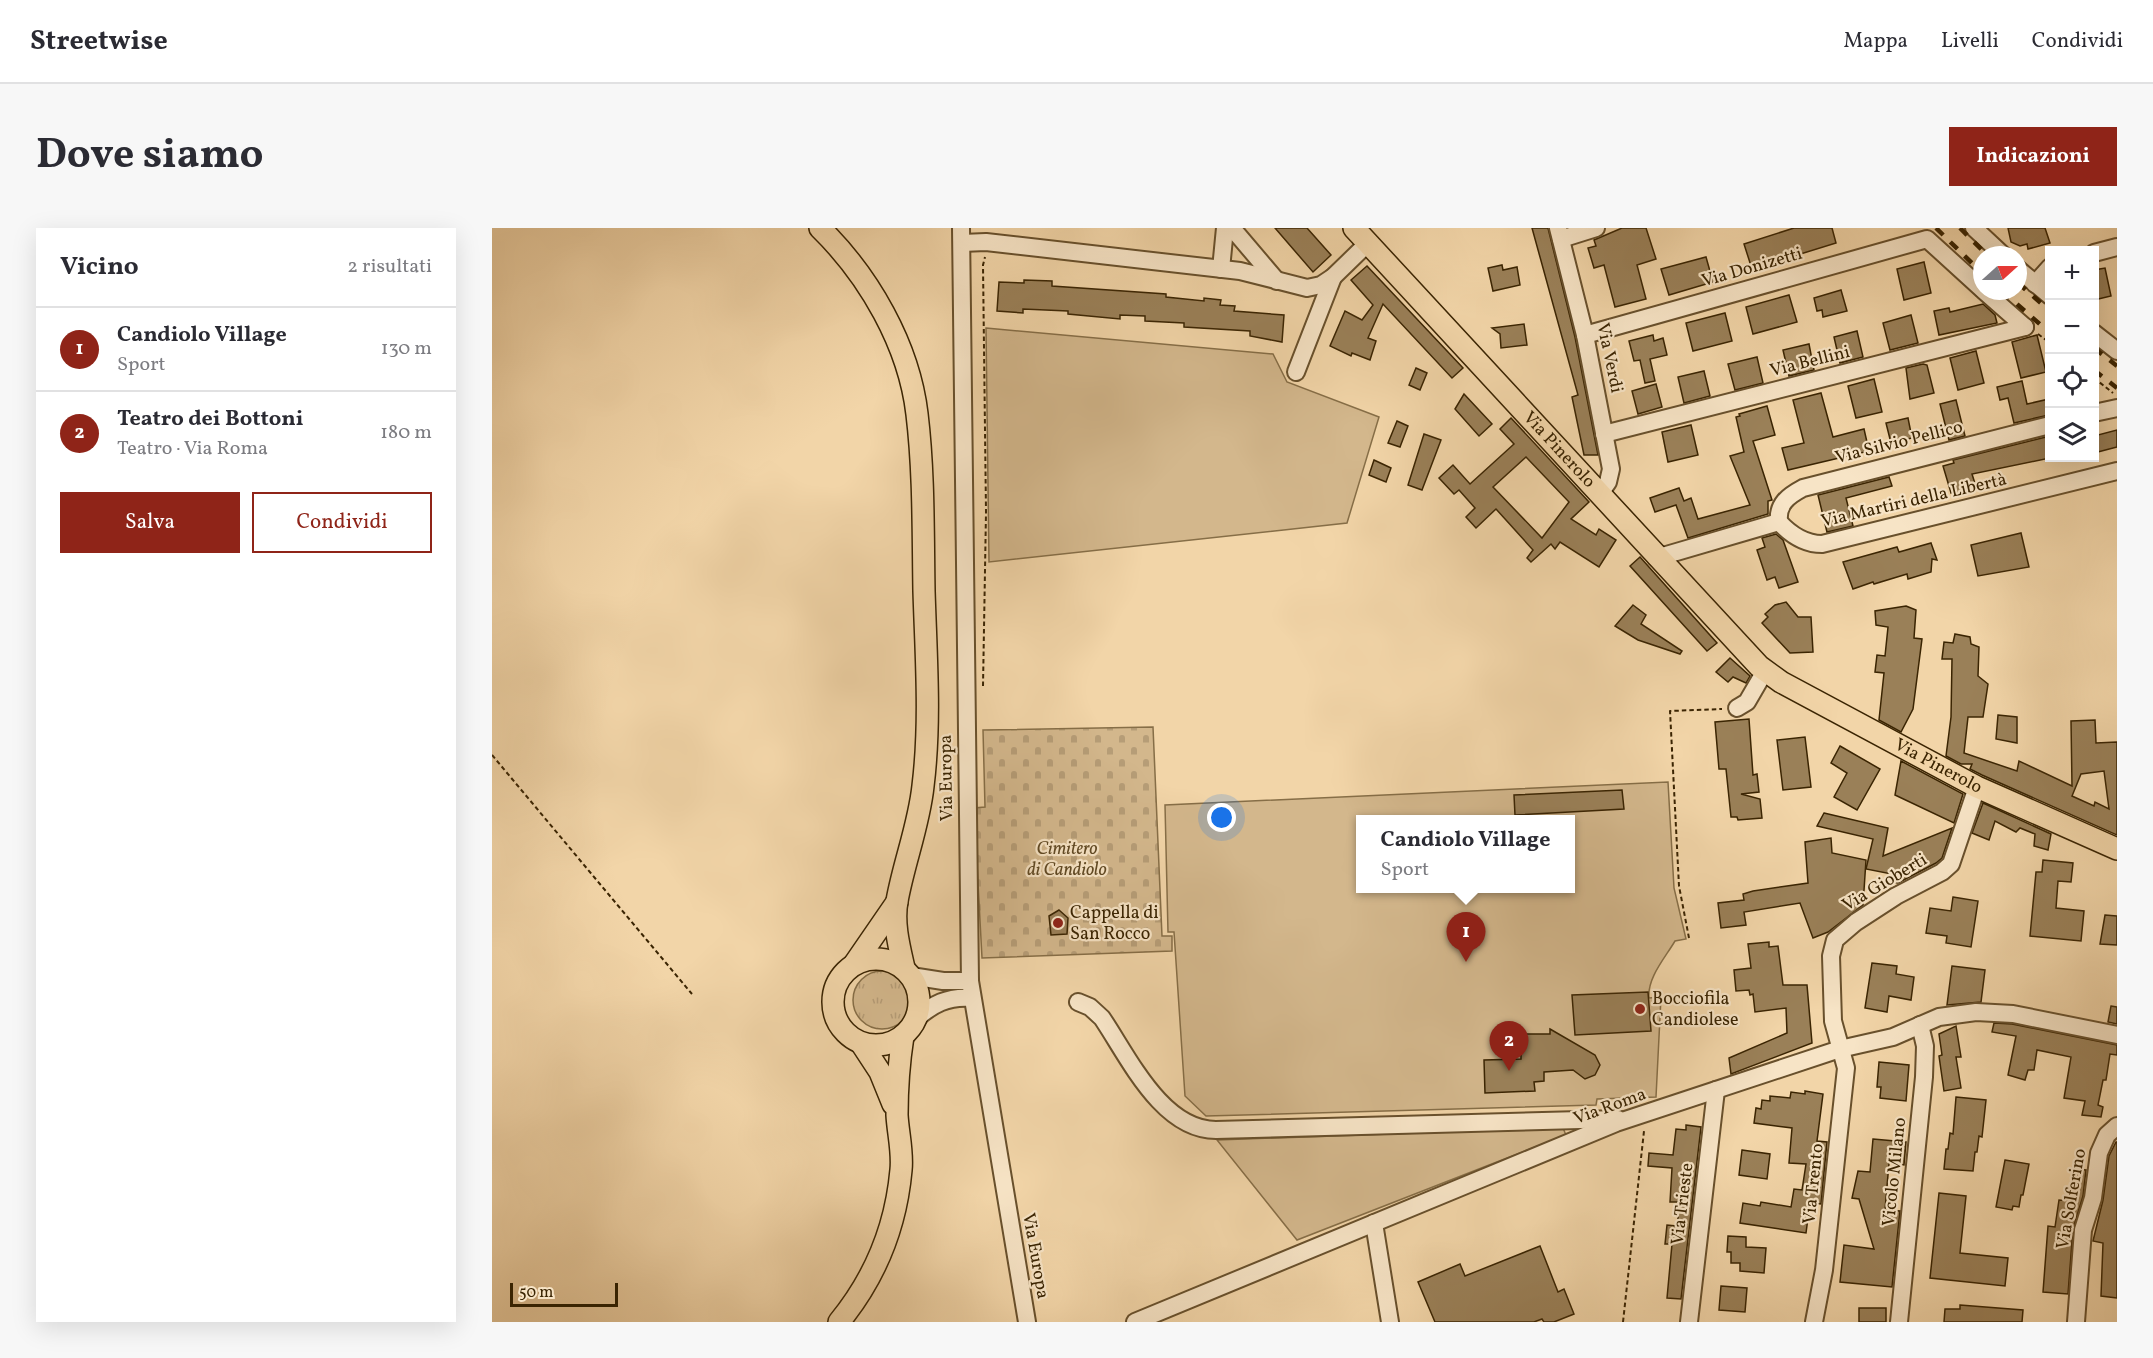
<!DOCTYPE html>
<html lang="it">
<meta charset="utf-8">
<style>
:root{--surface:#fff;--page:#f7f7f7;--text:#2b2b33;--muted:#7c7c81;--line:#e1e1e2;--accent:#8f2418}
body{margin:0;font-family:Vollkorn,serif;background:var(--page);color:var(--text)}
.controls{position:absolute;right:18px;top:18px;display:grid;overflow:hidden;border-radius:0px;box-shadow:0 6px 24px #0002}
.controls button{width:54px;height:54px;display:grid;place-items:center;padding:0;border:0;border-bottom:2px solid var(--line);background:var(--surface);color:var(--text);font:30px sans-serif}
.compass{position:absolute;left:1481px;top:18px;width:54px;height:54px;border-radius:50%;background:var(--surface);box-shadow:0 6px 24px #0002;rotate:69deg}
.scale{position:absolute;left:18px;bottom:15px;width:108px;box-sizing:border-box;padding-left:6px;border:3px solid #3a2402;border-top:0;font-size:16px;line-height:21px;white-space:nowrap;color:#3a2402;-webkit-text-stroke:4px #f7e4c6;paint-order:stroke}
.you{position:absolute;left:730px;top:590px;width:21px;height:21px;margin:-15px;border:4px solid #fff;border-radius:50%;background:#1a73e8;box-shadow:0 0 0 9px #1a73e833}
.badge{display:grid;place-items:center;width:39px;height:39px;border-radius:50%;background:var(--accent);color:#fff;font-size:20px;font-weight:700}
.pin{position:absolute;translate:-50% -50px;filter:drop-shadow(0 2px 3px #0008)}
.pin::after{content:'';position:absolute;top:32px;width:21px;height:18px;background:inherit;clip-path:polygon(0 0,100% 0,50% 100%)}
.popup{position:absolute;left:864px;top:587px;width:219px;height:78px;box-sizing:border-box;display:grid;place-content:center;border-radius:0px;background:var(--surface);filter:drop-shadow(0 2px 4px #0005);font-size:20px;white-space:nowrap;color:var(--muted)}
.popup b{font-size:22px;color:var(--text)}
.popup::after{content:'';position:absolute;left:50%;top:100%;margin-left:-12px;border:12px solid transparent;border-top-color:var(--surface)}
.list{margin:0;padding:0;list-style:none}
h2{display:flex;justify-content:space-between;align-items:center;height:78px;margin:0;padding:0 24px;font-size:26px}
h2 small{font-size:20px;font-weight:400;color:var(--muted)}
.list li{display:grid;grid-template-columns:39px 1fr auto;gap:18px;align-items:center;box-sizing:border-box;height:84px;padding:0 24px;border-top:2px solid var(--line)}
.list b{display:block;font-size:22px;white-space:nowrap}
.list p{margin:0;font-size:20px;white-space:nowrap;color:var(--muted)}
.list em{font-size:20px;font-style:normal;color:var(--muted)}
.actions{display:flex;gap:12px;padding:18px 24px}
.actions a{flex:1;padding:14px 0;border:2px solid var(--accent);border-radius:0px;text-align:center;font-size:21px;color:var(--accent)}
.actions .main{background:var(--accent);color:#fff}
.icon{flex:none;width:33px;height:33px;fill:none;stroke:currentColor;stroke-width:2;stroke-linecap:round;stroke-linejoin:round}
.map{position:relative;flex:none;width:1625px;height:1094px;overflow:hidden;border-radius:0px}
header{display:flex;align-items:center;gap:36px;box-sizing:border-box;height:84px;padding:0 30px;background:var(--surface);border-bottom:2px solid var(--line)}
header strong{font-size:28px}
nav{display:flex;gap:33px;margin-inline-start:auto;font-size:21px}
.intro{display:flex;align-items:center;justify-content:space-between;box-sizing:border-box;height:144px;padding:0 36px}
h1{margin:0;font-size:42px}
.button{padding:15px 27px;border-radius:0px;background:var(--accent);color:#fff;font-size:21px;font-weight:700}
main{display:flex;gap:36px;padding:0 36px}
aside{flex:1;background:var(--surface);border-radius:0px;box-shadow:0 6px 24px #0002}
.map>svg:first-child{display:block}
</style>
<header>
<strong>Streetwise</strong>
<nav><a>Mappa</a><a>Livelli</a><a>Condividi</a></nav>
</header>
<div class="intro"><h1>Dove siamo</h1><a class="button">Indicazioni</a></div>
<main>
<aside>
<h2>Vicino<small>2 risultati</small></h2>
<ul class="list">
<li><span class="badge">1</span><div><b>Candiolo Village</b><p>Sport</p></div><em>130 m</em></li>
<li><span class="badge">2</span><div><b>Teatro dei Bottoni</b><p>Teatro · Via Roma</p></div><em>180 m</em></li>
</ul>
<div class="actions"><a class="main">Salva</a><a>Condividi</a></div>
</aside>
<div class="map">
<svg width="1625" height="1094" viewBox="0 0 1625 1094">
<defs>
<pattern id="grass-tufts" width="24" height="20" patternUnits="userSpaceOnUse" patternTransform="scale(1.5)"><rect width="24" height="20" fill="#d3b78c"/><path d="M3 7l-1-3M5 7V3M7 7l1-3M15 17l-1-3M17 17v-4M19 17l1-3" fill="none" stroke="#b69d77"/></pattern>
<pattern id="cemetery-stones" width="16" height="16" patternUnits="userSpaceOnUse" patternTransform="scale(1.5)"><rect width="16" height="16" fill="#d3b78c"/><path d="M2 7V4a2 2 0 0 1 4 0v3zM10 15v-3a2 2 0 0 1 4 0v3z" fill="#b69d77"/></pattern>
</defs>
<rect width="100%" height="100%" fill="#f2d5a8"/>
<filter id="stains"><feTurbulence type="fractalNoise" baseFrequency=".00333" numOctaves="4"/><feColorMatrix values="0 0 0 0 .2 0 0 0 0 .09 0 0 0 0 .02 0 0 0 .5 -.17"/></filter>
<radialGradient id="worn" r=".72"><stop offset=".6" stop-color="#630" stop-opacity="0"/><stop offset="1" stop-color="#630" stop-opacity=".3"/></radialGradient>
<circle fill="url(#grass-tufts)" stroke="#866e47" stroke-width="1.5" cx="390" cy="772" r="29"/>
<polygon fill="url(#cemetery-stones)" stroke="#866e47" stroke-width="1.5" points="661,499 670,708 680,708 680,723 490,730 482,580 493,579 491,502"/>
<g fill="#d3b78c" stroke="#866e47" stroke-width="1.5" fill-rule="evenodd">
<polygon points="494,100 781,126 795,154 887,189 855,295 497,334"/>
<path d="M1176,554l6,106 12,51 -11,2c-10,17 -28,37 -26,57l12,-1 -5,100 -59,2 -1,6 -390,11 -21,-20 -11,-164h-6l-3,-127zM869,592h210v68h-210z"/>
<polygon points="1071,900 1074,907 805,1012 725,912"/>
</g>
<g fill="#9a8058" stroke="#3a2402" stroke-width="1.5" fill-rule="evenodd">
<polygon points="783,0 815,0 839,27 821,44"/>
<polygon points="1040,0 1056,0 1083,109 1106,227 1092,227 1080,169 1086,167"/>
<polygon points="1130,0 1154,0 1164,31 1145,37 1154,71 1123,79 1112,37 1102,40 1096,20 1104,18 1102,12"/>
<polygon points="1302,0 1340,0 1344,15 1260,41 1252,16"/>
<polygon points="1516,0 1553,0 1558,15 1536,21 1535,16 1528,18 1519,14"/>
<polygon points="1214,29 1221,54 1177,67 1169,41"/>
<polygon points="1432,34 1439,65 1412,72 1405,41"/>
<polygon points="1010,37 1011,42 1025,39 1028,57 1001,63 996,40"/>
<polygon points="875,38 971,140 960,150 891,76 876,110 884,113 878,132 860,125 859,128 838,118 853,83 870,92 881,77 859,52"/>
<polygon points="1613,40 1619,68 1602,72 1602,42"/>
<polygon points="532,52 560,53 560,58 674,66 674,69 712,73 712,70 729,72 728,77 743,78 742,83 792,87 790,114 758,108 758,103 692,99 692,95 653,93 653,88 628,87 628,91 576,86 576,83 531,81 531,85 505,83 507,54 532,55"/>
<polygon points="1349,62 1355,83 1331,89 1330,82 1325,83 1322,70"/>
<polygon points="1297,67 1305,94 1261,106 1254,79"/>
<polygon points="1491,76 1503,87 1505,95 1447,107 1442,83 1457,80 1458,84"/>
<polygon points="1233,85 1240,113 1201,123 1194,95"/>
<polygon points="1419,87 1426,115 1398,122 1391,95"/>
<polygon points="1032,96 1035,117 1009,120 1008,106 1000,100"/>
<polygon points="1365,103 1371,129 1348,135 1342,109"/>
<polygon points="1161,107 1162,113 1171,110 1175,127 1158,131 1163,153 1153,155 1148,132 1142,133 1137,113"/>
<polygon points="1545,107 1554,144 1529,150 1520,114"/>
<polygon points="1317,116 1322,142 1297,148 1291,122"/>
<polygon points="1484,123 1492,155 1466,162 1458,130"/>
<polygon points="1265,129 1271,155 1243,162 1236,136"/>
<polygon points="1431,136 1435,137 1442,165 1418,171 1414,140"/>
<polygon points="924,140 935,145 928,162 917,157"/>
<polygon points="1212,143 1218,168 1192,175 1186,149"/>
<polygon points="1382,151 1390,184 1364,190 1356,158"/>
<polygon points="1530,153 1535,176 1557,171 1557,187 1522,195 1516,170 1508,172 1505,159"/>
<polygon points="1164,156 1170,179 1146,186 1140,163"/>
<polygon points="1329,165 1341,209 1372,201 1377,223 1296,242 1290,220 1312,215 1301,172"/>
<polygon points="972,166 1000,196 987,208 963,181"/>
<polygon points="1464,172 1473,208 1457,212 1448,176"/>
<polygon points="1275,178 1283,207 1261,213 1280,272 1276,273 1276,286 1196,310 1184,277 1163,284 1158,270 1187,260 1192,273 1199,270 1206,291 1258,277 1238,228 1252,224 1244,189 1248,188 1247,186"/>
<path d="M1019,190l78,84 -18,17 25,16 3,-6 17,11 -17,27 -39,-25 -5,7 -4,-5 -20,18 -4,-4 6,-8 -37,-41 -20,19 -10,-11 9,-9 -16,-18 -5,4 -15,-16 14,-13 17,19 44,-40 -14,-15zM1034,229l43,45 -27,36 -49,-51z"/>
<polygon points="1416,190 1420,210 1399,215 1394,195"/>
<polygon points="905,193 916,198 908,219 896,215"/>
<polygon points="1199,197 1206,227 1176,234 1170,204"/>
<polygon points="1625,202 1625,219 1602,225 1602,208"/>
<polygon points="932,206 949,212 930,262 916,257"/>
<polygon points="1554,209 1558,230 1480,246 1485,262 1464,268 1463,263 1459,265 1451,238 1462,235 1461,232"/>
<polygon points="882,232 899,240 894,254 877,247"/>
<polygon points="1397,249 1400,258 1354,270 1361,298 1335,304 1326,267"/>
<polygon points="1529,305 1537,339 1486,348 1479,317"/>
<polygon points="1284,306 1291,312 1306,354 1287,360 1283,349 1275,352 1265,322 1273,319 1270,310"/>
<polygon points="1439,315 1445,332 1440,331 1439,344 1416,351 1415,346 1382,356 1381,354 1361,361 1351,334 1405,319 1407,324"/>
<polygon points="1148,329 1225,415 1215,423 1138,338"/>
<polygon points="1294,374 1306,389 1319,389 1321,424 1298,425 1270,395 1276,389 1273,386 1283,377"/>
<polygon points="1141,377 1154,387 1149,396 1190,423 1188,426 1146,412 1123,398"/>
<polygon points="1414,378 1424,382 1422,410 1430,411 1421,481 1409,504 1387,492 1392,445 1383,444 1385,427 1393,428 1396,399 1384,397 1383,383"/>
<path d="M1463,406l15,3 1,7 8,3 -1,29 10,8 -5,33h-15l-4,36 53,18 2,-10 53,25 -1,-65 24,-1 1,23 21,-1v93l-135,-60 -12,-6 2,-5h-11l-15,-8 5,-39 1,-58h-10l2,-17 9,1zM1612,543l5,38 -14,-7 -1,4 -22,-10 9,-22z"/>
<polygon points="1238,430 1258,448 1254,455 1241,449 1236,454 1224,444"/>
<polygon points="1506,487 1525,489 1525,515 1504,511"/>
<polygon points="1257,491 1261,547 1265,546 1267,564 1249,566 1268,571 1270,590 1246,592 1245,589 1239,589 1234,541 1227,541 1223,494"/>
<polygon points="1313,509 1319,559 1291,562 1285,512"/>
<polygon points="1348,518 1388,541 1365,582 1342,569 1355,545 1339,535"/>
<polygon points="1409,533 1471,566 1462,595 1403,567"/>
<polygon points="1130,562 1132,581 1023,587 1022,567"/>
<polygon points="1491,575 1559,606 1556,622 1542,618 1543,606 1528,600 1524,604 1503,593 1497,612 1480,605"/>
<polygon points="1332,585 1396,600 1391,628 1460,600 1450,630 1444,635 1406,655 1398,654 1400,646 1374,641 1381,611 1325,598"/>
<polygon points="1339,610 1340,625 1374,632 1371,677 1336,704 1321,710 1308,675 1252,684 1254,697 1229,700 1226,675 1252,672 1251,666 1261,663 1316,655 1313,614"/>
<polygon points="1551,632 1581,635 1579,654 1566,653 1564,680 1592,683 1589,713 1538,708 1544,644 1550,644"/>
<polygon points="1461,669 1486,673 1479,719 1454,715 1455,708 1434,705 1438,680 1459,683"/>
<polygon points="567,682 576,690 575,706 559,707 557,688"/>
<polygon points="1613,687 1625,688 1625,717 1608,716"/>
<polygon points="1277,714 1277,719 1286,718 1291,757 1315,757 1320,815 1239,846 1237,830 1295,805 1294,780 1263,784 1261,766 1258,767 1257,762 1244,763 1242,742 1259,740 1256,716"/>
<polygon points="1380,735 1405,738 1404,746 1422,749 1419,772 1397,768 1395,784 1373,780"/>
<polygon points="1460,738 1493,742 1489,774 1455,777"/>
<polygon points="1156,764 1159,803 1083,807 1080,767"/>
<polygon points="1619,778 1625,779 1625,796 1616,794"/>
<polygon points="1502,795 1520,796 1625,817 1625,827 1618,826 1614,852 1611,852 1606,877 1611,879 1609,889 1590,887 1593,873 1572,870 1579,829 1545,822 1542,842 1536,842 1533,852 1516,847 1524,808 1500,804"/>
<polygon points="1464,798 1469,829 1464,829 1469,860 1452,863 1447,828 1450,827 1447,806"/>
<polygon points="1058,801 1103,827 1108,837 1103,847 1093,851 1081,842 1052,844 1052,853 1042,854 1043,863 993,865 992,832 1029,831 1029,806 1058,806"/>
<polygon points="1387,834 1417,837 1414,873 1388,870 1389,859 1385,859"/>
<polygon points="1313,863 1331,866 1325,913 1335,914 1329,976 1318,975 1314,1005 1248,995 1251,975 1268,978 1269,974 1299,979 1302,961 1310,962 1314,936 1297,935 1300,900 1262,895 1264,880 1269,881 1270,872 1278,873 1278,868 1298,870 1299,864 1313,866"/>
<polygon points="1464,869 1494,872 1490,909 1487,908 1485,924 1483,924 1481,943 1452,941 1454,921 1456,921 1458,905 1461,906"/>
<polygon points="1194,897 1209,899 1189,1071 1175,1070 1180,1016 1173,1016 1175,997 1185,998 1188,974 1178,974 1180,940 1156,938 1157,925 1181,927 1184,901 1194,902"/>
<polygon points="1381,911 1414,914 1412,937 1397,935 1393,982 1408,983 1400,1059 1348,1054 1352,1017 1382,1021 1367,971 1360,970 1366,943 1378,944"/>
<polygon points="1624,914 1625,914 1625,1070 1609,1068 1611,1015 1601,1013 1611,972 1617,928"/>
<polygon points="1250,922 1278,926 1275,951 1247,947"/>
<polygon points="1513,932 1537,936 1531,967 1529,967 1527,979 1521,978 1520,982 1504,979"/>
<polygon points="1583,941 1594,942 1591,968 1581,1001 1576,1066 1551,1064 1556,998 1563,999 1567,972 1579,973"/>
<polygon points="1447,965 1474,968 1468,1025 1516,1030 1513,1058 1438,1050"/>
<polygon points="1236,1008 1254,1009 1254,1019 1274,1020 1272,1045 1248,1043 1248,1035 1239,1035 1239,1024 1235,1024"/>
<polygon points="1048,1018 1066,1064 1072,1061 1082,1086 1062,1094 1052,1094 1050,1091 1042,1094 943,1094 926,1054 968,1036 973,1048"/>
<polygon points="1229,1058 1255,1060 1253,1084 1227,1082"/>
<polygon points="1468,1077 1531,1082 1530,1094 1452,1094 1453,1081 1468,1081"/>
<rect x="1367" y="1080" width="27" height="14"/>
</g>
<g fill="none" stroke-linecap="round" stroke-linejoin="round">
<g stroke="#68502c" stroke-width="20">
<g id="minor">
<polyline points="469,0 478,753 535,1094"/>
<polyline points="740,0 785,53"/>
<polyline points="1066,0 1093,107 1119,241 1116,254 1107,267"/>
<polyline points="1482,0 1511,27"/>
<polyline points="1069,11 1104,0"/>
<polyline points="470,15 494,14 748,43 815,60 829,57 841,49 876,15"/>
<polyline points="1602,25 1625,19"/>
<polyline points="729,41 733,0"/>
<polyline points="1526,41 1558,68"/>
<polyline points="1543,56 1558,39"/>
<polyline points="1492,63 1533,99"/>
<polyline points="1602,105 1625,123"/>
<polyline points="1093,107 1435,11 1490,61"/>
<polyline points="804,144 841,49"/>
<polyline points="1602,185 1625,180"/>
<polyline points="1112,206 1533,99"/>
<path d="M1287,294c12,13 25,22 43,22l295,-73"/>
<path d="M1287,294c-2,-18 9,-26 24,-34l247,-63"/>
<polyline points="1164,330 1287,294"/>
<polyline points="1245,480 1255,474 1273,443"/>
<polyline points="419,748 451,753 478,753"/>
<path d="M586,774l12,5 12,11c27,40 60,112 114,112l402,-11"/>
<path d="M423,792c17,-16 33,-24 57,-22"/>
<polyline points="882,995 898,1094"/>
<polyline points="643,1094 1124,895 1348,821 1401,809 1447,789 1484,784 1521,786 1625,807"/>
<polyline points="1197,1094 1224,862"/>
<polyline points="1322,1094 1332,1042 1354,840 1341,793 1339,728 1343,712 1364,694 1404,668 1450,644 1459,636 1485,559"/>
<polyline points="1407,1094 1432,849 1433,818 1428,797"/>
<polyline points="1584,1094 1591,1002 1601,970 1607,925 1615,907 1625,898"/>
</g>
</g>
<g stroke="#3a2402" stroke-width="24">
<g id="major">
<path d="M328,0c49,48 89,117 97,186 7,58 6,118 7,177 2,65 7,130 -1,195 -4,39 -19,76 -26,115 -4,22 2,45 7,67"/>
<path id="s1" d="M862,0l405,438 22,16 196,105 140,62"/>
<circle cx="384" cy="774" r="43"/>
<polyline points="363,735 405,674"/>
<polyline points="369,815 388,844 401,876"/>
<path d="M347,1094c36,-44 57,-96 62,-152 2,-18 -3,-37 -4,-55 0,-27 2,-53 6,-79"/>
</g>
</g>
<g stroke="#3a2402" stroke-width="2" stroke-dasharray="4.5 3" stroke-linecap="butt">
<polyline points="1546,106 1558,115"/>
<polyline points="1602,150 1621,165"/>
<polyline points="491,458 494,284 491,37 493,29"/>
<polyline points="0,527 200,766"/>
<polyline points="1197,710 1187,658 1178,483 1230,481"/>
<polyline points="1131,1094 1152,903"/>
</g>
<use href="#minor" stroke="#f7e4c6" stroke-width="16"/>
<use href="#major" stroke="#f2d5a8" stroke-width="21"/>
<g stroke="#3a2402" stroke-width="4.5" stroke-dasharray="10 10" stroke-linecap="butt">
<polyline points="1444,0 1490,45"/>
<polyline points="1468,0 1495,27"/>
<polyline points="1526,55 1558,83"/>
<polyline points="1510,63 1558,105"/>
<polyline points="1602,120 1625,138"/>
<polyline points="1602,142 1625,160"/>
</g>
</g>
<g fill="#8f2418" stroke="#f7e4c6" stroke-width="2">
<circle cx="566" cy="695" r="6"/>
<circle cx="1148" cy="781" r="6"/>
</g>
<g text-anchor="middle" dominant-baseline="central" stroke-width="4.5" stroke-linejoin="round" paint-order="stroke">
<g font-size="18" fill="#3a2402" stroke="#f7e4c6">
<text transform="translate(1260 40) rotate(-16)">Via Donizetti</text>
<text transform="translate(1117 130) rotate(78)">Via Verdi</text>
<text transform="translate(1318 134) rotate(-14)">Via Bellini</text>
<text transform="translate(1407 215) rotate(-14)">Via Silvio Pellico</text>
<text stroke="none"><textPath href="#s1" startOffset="302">Via Pinerolo</textPath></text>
<text transform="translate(1422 273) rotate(-13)">Via Martiri della Libertà</text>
<text stroke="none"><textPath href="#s1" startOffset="802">Via Pinerolo</textPath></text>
<text transform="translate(455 550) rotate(-91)">Via Europa</text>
<text transform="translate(1393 655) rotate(-31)">Via Gioberti</text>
<text transform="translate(1118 879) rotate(-20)">Via Roma</text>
<text transform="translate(1403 944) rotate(-84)">Vicolo Milano</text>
<text transform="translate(1322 956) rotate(-84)">Via Trento</text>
<text transform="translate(1580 971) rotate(-80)">Via Solferino</text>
<text transform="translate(1191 976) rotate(-83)">Via Trieste</text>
<text transform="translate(543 1028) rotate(80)">Via Europa</text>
</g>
<g font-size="18" font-style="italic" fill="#604924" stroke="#f7e4c6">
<text x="575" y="621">Cimitero<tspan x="575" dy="21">di Candiolo</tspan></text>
</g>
<g font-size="18" fill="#3a2402" stroke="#f7e4c6" text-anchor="start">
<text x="578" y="685">Cappella di<tspan x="578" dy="21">San Rocco</tspan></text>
<text x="1160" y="771">Bocciofila<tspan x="1160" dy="21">Candiolese</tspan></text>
</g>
</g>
<rect width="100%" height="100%" filter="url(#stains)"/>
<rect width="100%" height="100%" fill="url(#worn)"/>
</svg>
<div class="controls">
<button>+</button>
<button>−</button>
<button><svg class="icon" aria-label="locate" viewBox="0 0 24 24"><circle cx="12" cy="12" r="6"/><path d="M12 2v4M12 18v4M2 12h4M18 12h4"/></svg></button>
<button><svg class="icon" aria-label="layers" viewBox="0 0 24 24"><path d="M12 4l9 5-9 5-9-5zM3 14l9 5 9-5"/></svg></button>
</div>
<svg class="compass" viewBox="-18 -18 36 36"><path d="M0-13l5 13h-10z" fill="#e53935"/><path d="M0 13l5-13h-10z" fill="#7c7c81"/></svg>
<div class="scale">50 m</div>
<div class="you"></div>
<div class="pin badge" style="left:974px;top:734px">1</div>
<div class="popup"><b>Candiolo Village</b>Sport</div>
<div class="pin badge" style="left:1017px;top:843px">2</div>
</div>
</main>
